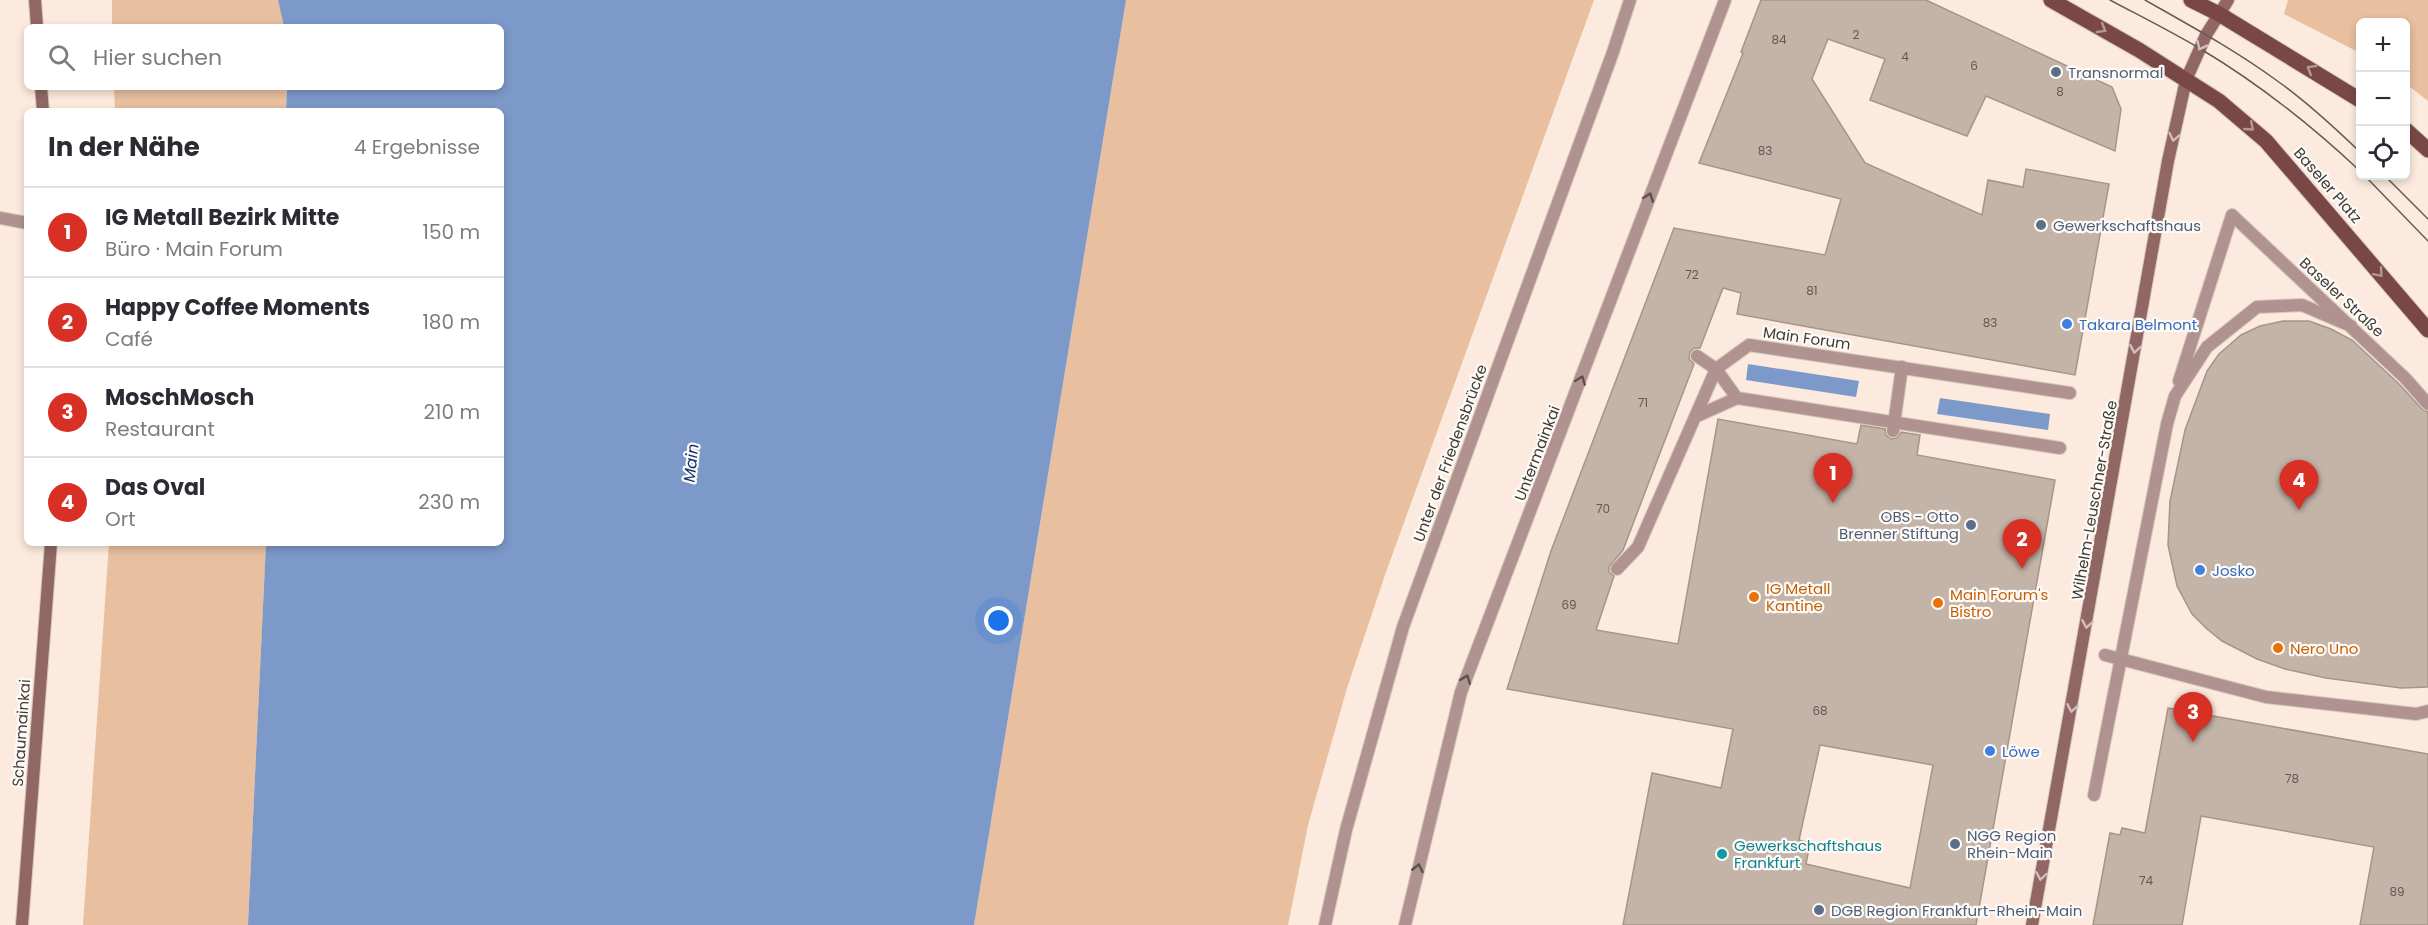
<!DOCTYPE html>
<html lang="de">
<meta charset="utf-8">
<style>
:root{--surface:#fff;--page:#f2f2f3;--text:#2b2b33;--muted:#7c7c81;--line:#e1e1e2;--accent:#d93025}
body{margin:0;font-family:Poppins,sans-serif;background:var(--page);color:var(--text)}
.controls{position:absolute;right:18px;top:18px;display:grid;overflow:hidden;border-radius:9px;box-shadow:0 3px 9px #0003}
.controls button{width:54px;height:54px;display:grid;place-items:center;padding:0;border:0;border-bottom:2px solid var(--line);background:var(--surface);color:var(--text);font:30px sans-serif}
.you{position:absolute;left:999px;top:621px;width:21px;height:21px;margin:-15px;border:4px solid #fff;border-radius:50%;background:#1a73e8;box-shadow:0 0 0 9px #1a73e833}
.badge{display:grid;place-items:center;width:39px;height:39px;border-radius:50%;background:var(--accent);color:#fff;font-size:20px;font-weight:700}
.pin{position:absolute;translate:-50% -50px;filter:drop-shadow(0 2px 3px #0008)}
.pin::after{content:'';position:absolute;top:32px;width:21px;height:18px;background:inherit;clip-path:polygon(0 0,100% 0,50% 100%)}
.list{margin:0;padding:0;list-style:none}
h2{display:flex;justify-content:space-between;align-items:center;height:78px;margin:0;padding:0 24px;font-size:26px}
h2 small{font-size:20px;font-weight:400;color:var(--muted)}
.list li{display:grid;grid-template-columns:39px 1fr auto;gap:18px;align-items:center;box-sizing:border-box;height:90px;padding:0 24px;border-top:2px solid var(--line)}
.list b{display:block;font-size:22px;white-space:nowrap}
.list p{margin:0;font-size:20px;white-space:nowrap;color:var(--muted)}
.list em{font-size:20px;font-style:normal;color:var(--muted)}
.icon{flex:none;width:33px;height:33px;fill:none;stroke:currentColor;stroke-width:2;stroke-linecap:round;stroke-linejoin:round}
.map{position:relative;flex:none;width:2428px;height:925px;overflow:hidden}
.search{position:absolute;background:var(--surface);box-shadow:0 3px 9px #0003;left:24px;top:24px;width:480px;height:66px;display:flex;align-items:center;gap:15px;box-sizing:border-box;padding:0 21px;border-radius:9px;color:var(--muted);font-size:22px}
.panel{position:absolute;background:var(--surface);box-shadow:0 3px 9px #0003;left:24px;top:108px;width:480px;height:438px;border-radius:9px}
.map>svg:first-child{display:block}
</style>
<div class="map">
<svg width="2428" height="925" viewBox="0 0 2428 925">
<rect width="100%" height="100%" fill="#fbeadd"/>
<g fill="#e8bf9f">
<polygon points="112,0 278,0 284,27 112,27"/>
<polygon points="1126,0 1594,0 1386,572 1347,688 1308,825 1288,925 974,925"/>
<polygon points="2288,0 2428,0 2428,101 2406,84 2406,22 2360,22 2360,53 2284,14"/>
<polygon points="114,87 287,87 286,111 115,111"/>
<polygon points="109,543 266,543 248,925 83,925"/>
</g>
<g fill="#7c99c9">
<polygon points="278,0 1126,0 974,925 248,925 266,543 501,543 501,111 286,111 287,87 501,87 501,27 284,27"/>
<polygon points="1748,364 1859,381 1856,397 1746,380"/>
<polygon points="1940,398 2050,414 2048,430 1937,414"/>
</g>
<g fill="#c4b4a8" stroke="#a59589" stroke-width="1.5" fill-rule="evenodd">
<path d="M1761,0h165l186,87 9,22 -6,42 -129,-55 -19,40 -97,-36 15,-41 -57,-20 -16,40 53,84 117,52 6,-35 35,7 3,-18 83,15 -34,191 -338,-61 4,-21 -18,-5 -23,60h-6l-4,4 -1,7 5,5 -71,186 -14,17v5l5,4 -18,54 82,14 40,-225 139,25 4,-19 24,4 1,6 5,4 6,-1 4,-6 19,3 -3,20 138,25 -79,445h-353l29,-152 69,15 12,-59 -226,-40 44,-138 123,-323 151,27 16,-56 -142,-36 44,-110 -2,-1zM1820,745l113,20 -23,123 -104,-24 4,-21 -11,-3z"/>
<polygon points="2283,321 2309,321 2331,329 2352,340 2399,384 2422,409 2428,412 2428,687 2401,688 2326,678 2285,669 2257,659 2222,641 2207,629 2192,614 2177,586 2168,545 2170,501 2185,430 2207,371 2219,354 2241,335 2260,326"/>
<polygon points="2168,708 2428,754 2428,925 2360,925 2374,847 2201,816 2182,925 2093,925 2110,833 2120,835 2122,828 2145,833"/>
</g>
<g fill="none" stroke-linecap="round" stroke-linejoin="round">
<g stroke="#d6c7bc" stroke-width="14">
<g id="street">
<polyline points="0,218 27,223"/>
<polyline points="1697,356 1716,369 1737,398 2060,448"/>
<polyline points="2179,381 2232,215 2405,378 2428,404"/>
<polyline points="1697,416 1737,398"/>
<polyline points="1893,431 1902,367"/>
<polyline points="1617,569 1638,547 1716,369 1749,345 2070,393"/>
<polyline points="2105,655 2266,697 2416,714 2428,711"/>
<polyline points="2094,795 2167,424 2175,396 2207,347 2257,307 2302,305 2351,326"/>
<polyline points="1325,925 1346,830 1403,627 1613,52 1630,0"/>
<polyline points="1405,925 1461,692 1725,0"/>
</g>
</g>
<g stroke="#d6c7bc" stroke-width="14">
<g id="secondary">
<polyline points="35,0 37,27"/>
<polyline points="41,87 43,111"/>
<polyline points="22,925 51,543"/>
<polyline points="2032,925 2168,161 2186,80 2206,35 2228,0"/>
</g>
</g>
<g stroke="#d6c7bc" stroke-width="17">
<g id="primary">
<polyline points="2051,0 2139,50 2219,101 2266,141 2428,330"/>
<polyline points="2191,0 2219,14 2360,100"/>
<polyline points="2406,130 2428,150"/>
</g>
</g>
<use href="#street" stroke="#b09390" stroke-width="12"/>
<use href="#secondary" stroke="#916764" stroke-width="12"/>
<use href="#primary" stroke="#794846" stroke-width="15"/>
<g stroke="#645c55" stroke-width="1.5">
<path d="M2110,0c30,16 60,31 89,48 59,35 112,77 161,123"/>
<path d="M2145,0c44,25 90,50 131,80 30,21 58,47 84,72"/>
<polyline points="2365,176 2428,241"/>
<polyline points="2385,176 2428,219"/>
</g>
</g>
<defs><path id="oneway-chevron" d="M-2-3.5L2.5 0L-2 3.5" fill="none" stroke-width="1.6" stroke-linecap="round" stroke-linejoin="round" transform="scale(1.5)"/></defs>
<g stroke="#b49896">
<use href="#oneway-chevron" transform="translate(2102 29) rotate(30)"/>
<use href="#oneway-chevron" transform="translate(2311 69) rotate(-149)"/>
<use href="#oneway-chevron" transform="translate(2250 127) rotate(41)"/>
<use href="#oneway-chevron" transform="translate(2379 273) rotate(49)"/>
</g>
<g stroke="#d2bfbc">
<use href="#oneway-chevron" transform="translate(2201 46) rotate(116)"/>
<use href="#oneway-chevron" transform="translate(2174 137) rotate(102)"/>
<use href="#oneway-chevron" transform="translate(2135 349) rotate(100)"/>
<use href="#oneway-chevron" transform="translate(2087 624) rotate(100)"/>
<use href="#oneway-chevron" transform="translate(2072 708) rotate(100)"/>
<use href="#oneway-chevron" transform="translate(2041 876) rotate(100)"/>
</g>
<g stroke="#5d514c">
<use href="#oneway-chevron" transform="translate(1649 197) rotate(-69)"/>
<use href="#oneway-chevron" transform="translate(1581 380) rotate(-69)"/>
<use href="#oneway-chevron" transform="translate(1466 679) rotate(-69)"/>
<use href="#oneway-chevron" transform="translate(1418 868) rotate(-77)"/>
</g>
<g fill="#5c6f8a" stroke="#fdfaf7" stroke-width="2">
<circle cx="2056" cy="72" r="6"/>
<circle cx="2041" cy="225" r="6"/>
<circle cx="1971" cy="525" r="6"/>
<circle cx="1955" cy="844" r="6"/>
<circle cx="1819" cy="910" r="6"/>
</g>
<g fill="#3f7fe0" stroke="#fdfaf7" stroke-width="2">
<circle cx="2067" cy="324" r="6"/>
<circle cx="2200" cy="570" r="6"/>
<circle cx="1990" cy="751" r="6"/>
</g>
<g fill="#e8710a" stroke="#fdfaf7" stroke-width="2">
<circle cx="1754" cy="597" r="6"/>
<circle cx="1938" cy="603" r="6"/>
<circle cx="2278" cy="648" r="6"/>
</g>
<circle fill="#0f9aa8" stroke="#fdfaf7" stroke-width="2" cx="1722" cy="854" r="6"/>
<g text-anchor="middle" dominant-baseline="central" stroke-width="4.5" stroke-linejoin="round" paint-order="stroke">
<g font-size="12" fill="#625952">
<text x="1856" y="34">2</text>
<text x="1779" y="39">84</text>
<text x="1905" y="56">4</text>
<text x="1974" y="65">6</text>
<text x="2060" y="91">8</text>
<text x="1765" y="150">83</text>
<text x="1692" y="274">72</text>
<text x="1812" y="290">81</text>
<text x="1990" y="322">83</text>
<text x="1643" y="402">71</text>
<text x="1603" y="508">70</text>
<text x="1569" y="604">69</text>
<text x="1820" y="710">68</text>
<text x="2292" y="778">78</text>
<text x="2146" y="880">74</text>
<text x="2397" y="891">89</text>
</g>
<g font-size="15" fill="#4e5e75" stroke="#fdfaf7" text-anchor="start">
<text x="2068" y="72">Transnormal</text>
<text x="2053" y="225">Gewerkschaftshaus</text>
<text x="1959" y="516" text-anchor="end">OBS - Otto<tspan x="1959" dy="17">Brenner Stiftung</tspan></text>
<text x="1967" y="835">NGG Region<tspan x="1967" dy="17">Rhein-Main</tspan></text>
<text x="1831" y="910">DGB Region Frankfurt-Rhein-Main</text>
</g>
<g font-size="15" fill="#413b36" stroke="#fdfaf7">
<text transform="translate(2328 185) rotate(49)">Baseler Platz</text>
<text transform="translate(2342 297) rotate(43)">Baseler Straße</text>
<text transform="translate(1807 338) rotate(8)">Main Forum</text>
<text transform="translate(1450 453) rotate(-70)">Unter der Friedensbrücke</text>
<text transform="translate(1537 453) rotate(-69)">Untermainkai</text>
<text transform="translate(2094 500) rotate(-80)">Wilhelm-Leuschner-Straße</text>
<text transform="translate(21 733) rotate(-86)">Schaumainkai</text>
</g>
<g font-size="15" fill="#366cbe" stroke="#fdfaf7" text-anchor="start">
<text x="2079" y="324">Takara Belmont</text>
<text x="2212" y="570">Josko</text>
<text x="2002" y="751">Löwe</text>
</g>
<g font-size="15" fill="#c56008" stroke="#fdfaf7" text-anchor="start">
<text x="1766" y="588">IG Metall<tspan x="1766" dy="17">Kantine</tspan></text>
<text x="1950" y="594">Main Forum's<tspan x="1950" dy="17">Bistro</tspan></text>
<text x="2290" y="648">Nero Uno</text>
</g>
<g font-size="15" fill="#0d838f" stroke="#fdfaf7" text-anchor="start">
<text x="1734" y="845">Gewerkschaftshaus<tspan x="1734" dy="17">Frankfurt</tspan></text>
</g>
<g font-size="16" font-style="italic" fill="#11336d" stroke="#fdfaf7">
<text transform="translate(691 463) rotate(-84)">Main</text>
</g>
</g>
</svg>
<div class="controls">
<button>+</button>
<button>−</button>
<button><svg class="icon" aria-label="locate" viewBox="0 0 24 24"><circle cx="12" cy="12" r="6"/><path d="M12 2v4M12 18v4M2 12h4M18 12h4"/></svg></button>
</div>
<div class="you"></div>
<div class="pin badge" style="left:1833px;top:503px">1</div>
<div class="pin badge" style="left:2022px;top:569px">2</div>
<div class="pin badge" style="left:2193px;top:742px">3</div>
<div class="pin badge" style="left:2299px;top:510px">4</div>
<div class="search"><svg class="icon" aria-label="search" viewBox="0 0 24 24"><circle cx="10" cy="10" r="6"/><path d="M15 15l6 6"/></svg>Hier suchen</div>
<section class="panel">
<h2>In der Nähe<small>4 Ergebnisse</small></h2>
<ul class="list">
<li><span class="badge">1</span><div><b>IG Metall Bezirk Mitte</b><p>Büro · Main Forum</p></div><em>150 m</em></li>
<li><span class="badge">2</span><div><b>Happy Coffee Moments</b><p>Café</p></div><em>180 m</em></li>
<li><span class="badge">3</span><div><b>MoschMosch</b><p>Restaurant</p></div><em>210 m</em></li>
<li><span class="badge">4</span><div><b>Das Oval</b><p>Ort</p></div><em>230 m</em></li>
</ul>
</section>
</div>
